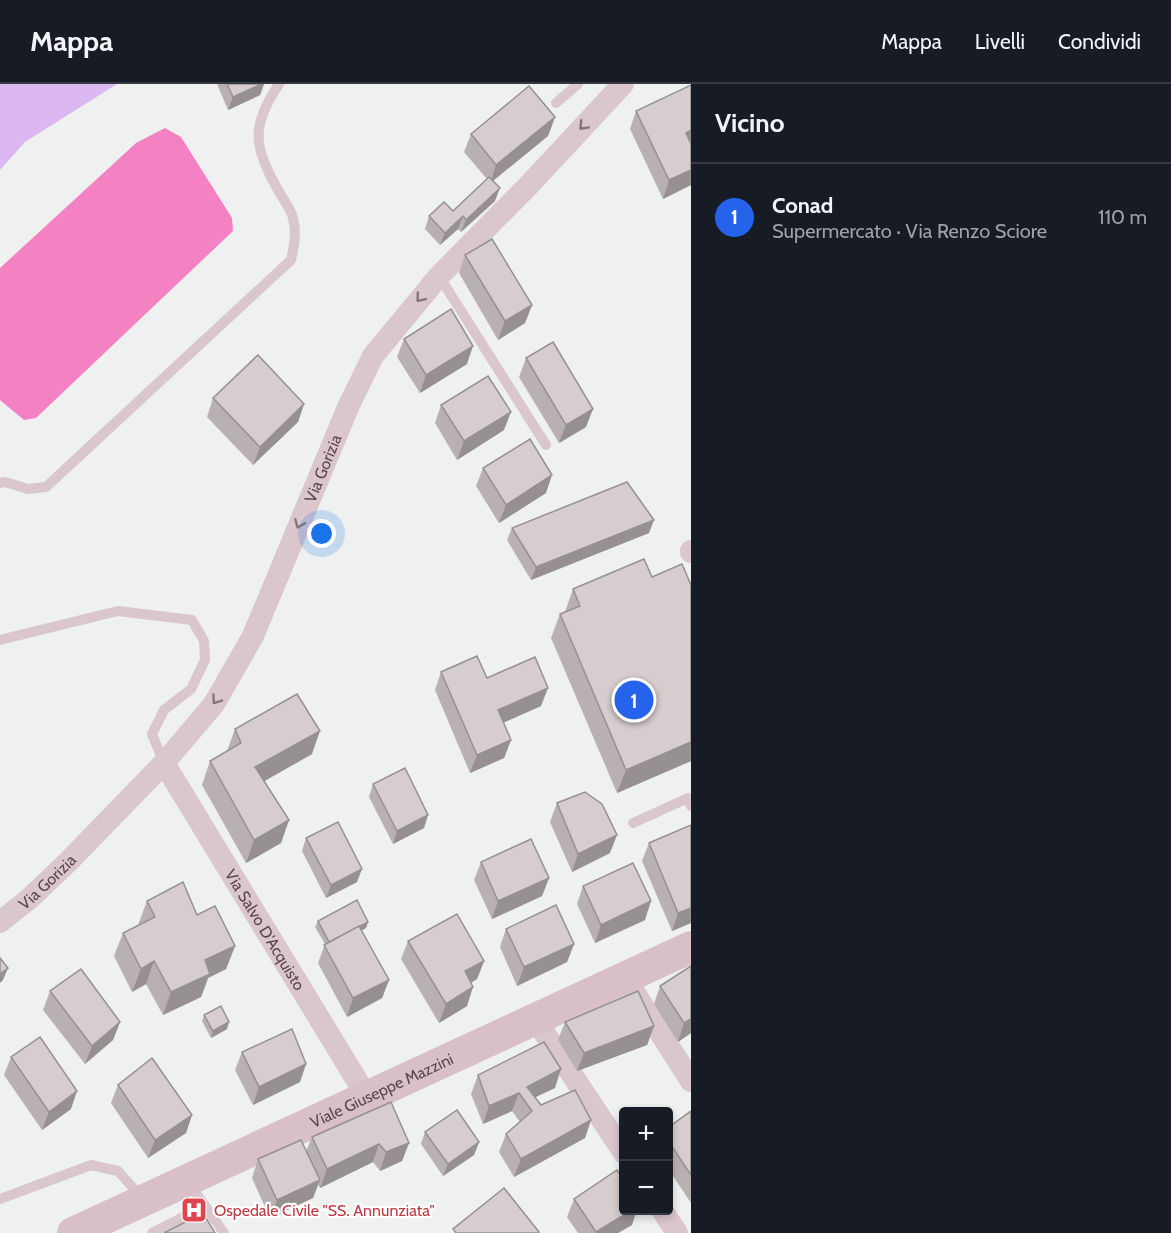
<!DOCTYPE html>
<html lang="it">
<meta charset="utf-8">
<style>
:root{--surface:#171b24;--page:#20242c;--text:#f1f3f6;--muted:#9ea1a6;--line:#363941;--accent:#2563eb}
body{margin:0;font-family:Cabin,sans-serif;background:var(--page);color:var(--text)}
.controls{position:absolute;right:18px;bottom:18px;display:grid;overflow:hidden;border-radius:6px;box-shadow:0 3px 9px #0003}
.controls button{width:54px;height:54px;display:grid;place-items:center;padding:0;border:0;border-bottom:2px solid var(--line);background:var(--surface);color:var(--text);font:30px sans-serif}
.you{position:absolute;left:322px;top:450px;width:21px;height:21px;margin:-15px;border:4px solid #fff;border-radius:50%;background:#1a73e8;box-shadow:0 0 0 9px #1a73e833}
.badge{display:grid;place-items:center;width:39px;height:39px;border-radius:50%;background:var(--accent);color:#fff;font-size:20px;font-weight:700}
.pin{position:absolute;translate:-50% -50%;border:3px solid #fff;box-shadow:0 2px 6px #0006}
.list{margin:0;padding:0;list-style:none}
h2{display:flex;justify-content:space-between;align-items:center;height:78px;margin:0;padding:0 24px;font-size:26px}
h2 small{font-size:20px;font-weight:400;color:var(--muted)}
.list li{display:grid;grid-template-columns:39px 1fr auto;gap:18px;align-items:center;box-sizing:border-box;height:108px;padding:0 24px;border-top:2px solid var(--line)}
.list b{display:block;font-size:22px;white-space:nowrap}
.list p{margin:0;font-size:20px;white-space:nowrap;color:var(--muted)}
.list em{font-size:20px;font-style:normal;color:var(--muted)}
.map{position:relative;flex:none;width:691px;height:1149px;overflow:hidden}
header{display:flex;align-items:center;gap:36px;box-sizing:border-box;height:84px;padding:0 30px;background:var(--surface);border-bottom:2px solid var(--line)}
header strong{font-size:28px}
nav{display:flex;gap:33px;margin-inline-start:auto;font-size:21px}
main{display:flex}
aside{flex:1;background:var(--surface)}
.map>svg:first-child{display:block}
</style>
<header>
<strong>Mappa</strong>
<nav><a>Mappa</a><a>Livelli</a><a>Condividi</a></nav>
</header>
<main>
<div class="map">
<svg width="691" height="1149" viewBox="0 0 691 1149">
<rect width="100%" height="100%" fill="#eef1ef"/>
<polygon fill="#dcb8f3" points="0,0 117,0 25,58 0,86"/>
<polygon fill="#f482c3" points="165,44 181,53 232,134 233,147 36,334 24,336 0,316 0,184 136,59"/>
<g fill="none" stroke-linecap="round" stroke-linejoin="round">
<g stroke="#dac6cd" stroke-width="10">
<polyline points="556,19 578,0"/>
<polyline points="439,192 546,361"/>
<path d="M0,399l5,-1 23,7 18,-2 245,-227c3,-14 6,-27 2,-42 -2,-9 -10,-19 -15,-28 -25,-45 -27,-63 1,-106"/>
<polyline points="0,556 118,527 192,536 204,557 205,576 191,605 164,626 152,650 164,679"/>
<polyline points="633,739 688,714 691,722"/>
<polyline points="189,1099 224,1149"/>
<polyline points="0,1115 91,1081 118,1087 142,1114"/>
<polyline points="152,1149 205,1122"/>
</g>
<g stroke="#dac6cd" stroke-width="22">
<polyline points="691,467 691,468"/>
<path id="s1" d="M164,679l203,334"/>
<path id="s2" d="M0,838l29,-23 38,-36 97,-100 50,-59 39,-68 96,-231 24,-49 66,-80 90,-91 94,-101"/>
<polyline points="634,908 691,997"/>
<polyline points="535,935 624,1069"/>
<polyline points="662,1126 677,1149"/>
</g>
<path stroke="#d9bfc6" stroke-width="32" id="s3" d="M73,1149l618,-286"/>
</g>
<g fill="#b9b0b2">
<polygon points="217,0 264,0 260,11 228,26"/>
<polygon points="691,1 691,101 663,115 630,45 636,27"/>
<polygon points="555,33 548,52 493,97 495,117 461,148 458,145 440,161 425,145 429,132 453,127 487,95 464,68 471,50"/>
<polygon points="465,171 532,221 525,239 498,256 459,189"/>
<polygon points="404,255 467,280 420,309 397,273"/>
<polygon points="526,274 586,343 559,359 519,293"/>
<polygon points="213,314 304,320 298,338 253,381 207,333"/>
<polygon points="441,321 504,346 457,376 435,339"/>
<polygon points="483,384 546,409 499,439 476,402"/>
<polygon points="512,444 649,449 531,496 507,456"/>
<polygon points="652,493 691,501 691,677 617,709 551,554 560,530 565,528 573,505"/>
<polygon points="441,588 487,594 541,622 503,639 511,656 504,674 470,689 435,606"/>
<polygon points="235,645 312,670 264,697 289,736 281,759 246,779 202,701 210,677 227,667"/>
<polygon points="373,700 428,731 424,744 393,760 369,713"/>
<polygon points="557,719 610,769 572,788 550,738"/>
<polygon points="691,741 691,839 672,847 642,777 649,759"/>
<polygon points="306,754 357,798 326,814 302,767"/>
<polygon points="481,778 549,794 542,812 492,835 474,796"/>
<polygon points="583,802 645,836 595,859 577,820"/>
<polygon points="147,817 197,831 235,862 226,885 208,894 201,913 163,931 146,900 132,908 114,872 123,849 138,841"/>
<polygon points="318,837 368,838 366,844 361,847 389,896 382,914 347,933 318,879 325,860 315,843"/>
<polygon points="506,845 574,860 567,878 517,902 500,863"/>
<polygon points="408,857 484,877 477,895 471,899 467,922 439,939 401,875"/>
<polygon points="691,882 691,949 678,958 654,920 660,902"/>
<polygon points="50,907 120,938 113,956 85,980 43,926"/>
<polygon points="204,931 227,945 211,954 202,937"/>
<polygon points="565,938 654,942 647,961 577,987 558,956"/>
<polygon points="242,968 306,980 300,998 253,1021 235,986"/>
<polygon points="11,973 71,1025 42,1046 4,991"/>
<polygon points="478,991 555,1004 535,1013 541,1021 591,1036 585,1054 514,1093 499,1068 506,1050 520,1038 512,1027 483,1040 471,1010"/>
<polygon points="118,1001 192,1031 186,1049 148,1074 111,1019"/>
<polygon points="691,1027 691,1119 669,1086 669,1043"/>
<polygon points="425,1048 479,1058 474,1071 443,1092 421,1060"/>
<polygon points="312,1053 409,1059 402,1077 380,1087 373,1078 320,1104 318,1100 313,1114 270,1134 252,1094 258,1075 306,1067"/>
<polygon points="574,1115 632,1141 618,1149 578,1149 567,1133"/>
</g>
<g fill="#969091">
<polygon points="262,0 264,0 260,11 228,26 233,13"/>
<polygon points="555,33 548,52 490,99 496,81"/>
<polygon points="691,46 691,61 686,49"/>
<polygon points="691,86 691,101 663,115 669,96"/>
<polygon points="500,104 495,117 461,148 466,136"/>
<polygon points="463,132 458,145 440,161 445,149"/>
<polygon points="532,221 525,239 498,256 505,237"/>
<polygon points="473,262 467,280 420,309 426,291"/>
<polygon points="304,320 298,338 253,381 260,363"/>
<polygon points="593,325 586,343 559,359 566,341"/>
<polygon points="511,328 504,346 457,376 464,357"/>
<polygon points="552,391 546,409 499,439 506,421"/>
<polygon points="654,436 649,449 531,496 536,483"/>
<polygon points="548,604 541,622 491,644 498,626"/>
<polygon points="320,647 312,670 247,707 255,683"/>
<polygon points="511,656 504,674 470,689 477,671"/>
<polygon points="691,658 691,677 617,709 626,686"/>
<polygon points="428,731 424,744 393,760 397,747"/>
<polygon points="289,736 281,759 246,779 254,756"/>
<polygon points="617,751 610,769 572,788 578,770"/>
<polygon points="362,785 357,798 326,814 331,801"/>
<polygon points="549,794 542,812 492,835 498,817"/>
<polygon points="651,817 645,836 595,859 601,841"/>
<polygon points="691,824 691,839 672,847 678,829"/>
<polygon points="368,838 366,844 328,865 330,859"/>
<polygon points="574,860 567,878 517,902 524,883"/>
<polygon points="235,862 226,885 208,894 201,913 163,931 171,908 205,876"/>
<polygon points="154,877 146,900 132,908 141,885"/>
<polygon points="484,877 477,895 459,905 465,887"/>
<polygon points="8,884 3,896 0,899 0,890"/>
<polygon points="389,896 382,914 347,933 353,914"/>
<polygon points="473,903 467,922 439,939 446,920"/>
<polygon points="691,935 691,949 678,958 684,939"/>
<polygon points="120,938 113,956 85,980 92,962"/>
<polygon points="229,938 227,945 211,954 213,947"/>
<polygon points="654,942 647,961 577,987 584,969"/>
<polygon points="306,980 300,998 253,1021 259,1003"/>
<polygon points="561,985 555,1004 525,1018 527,1003"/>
<polygon points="77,1007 71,1025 42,1046 49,1028"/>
<polygon points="519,1009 512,1027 483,1040 489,1022"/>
<polygon points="192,1031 186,1049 148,1074 155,1056"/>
<polygon points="591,1036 585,1054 514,1093 521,1075"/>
<polygon points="479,1058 474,1071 443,1092 448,1080"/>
<polygon points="409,1059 402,1077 380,1087 386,1068"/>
<polygon points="379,1060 373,1078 320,1104 327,1085"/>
<polygon points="320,1096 313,1114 270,1134 277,1116"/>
<polygon points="632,1126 637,1126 632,1141 618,1149 595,1149 596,1148"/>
</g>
<g fill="#d7cdcf" stroke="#969091" stroke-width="1.5">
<polygon points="227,0 262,0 233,13"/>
<polygon points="691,1 691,46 686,49 691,60 691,86 669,96 636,27"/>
<polygon points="529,2 555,33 496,81 471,50"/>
<polygon points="489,93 500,104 466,136 463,132 445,149 429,132 444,118 453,127"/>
<polygon points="492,155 532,221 505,237 465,171"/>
<polygon points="451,225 473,262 426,291 404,255"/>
<polygon points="553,258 593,325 566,341 526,274"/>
<polygon points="258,271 304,320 260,363 213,314"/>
<polygon points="488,292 511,328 464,357 441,321"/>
<polygon points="530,355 552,391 506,421 483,384"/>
<polygon points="627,398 654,436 536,483 512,444"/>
<polygon points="644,475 652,493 682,480 691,501 691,658 626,686 560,530 580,522 573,505"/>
<polygon points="477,572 487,594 535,573 548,604 498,626 511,656 477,671 441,588"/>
<polygon points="297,610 320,647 255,683 289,736 254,756 210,677 241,659 235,645"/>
<polygon points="405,684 428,731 397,747 373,700"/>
<polygon points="585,708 602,720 617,751 578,770 557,719"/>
<polygon points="338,738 362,785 331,801 306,754"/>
<polygon points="691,741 691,824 678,829 649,759"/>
<polygon points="531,755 549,794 498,817 481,778"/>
<polygon points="633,779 651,817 601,841 583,802"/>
<polygon points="183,798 197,831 215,822 235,862 205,876 210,890 171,908 154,877 141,885 123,849 155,833 147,817"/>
<polygon points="357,816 368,838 329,858 318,837"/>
<polygon points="556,821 574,860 524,883 506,845"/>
<polygon points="457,830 484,877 465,887 473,903 446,920 408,857"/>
<polygon points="359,842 389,896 353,914 324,861"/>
<polygon points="0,874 8,884 0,890"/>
<polygon points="691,882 691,935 684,939 660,902"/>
<polygon points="81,885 120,938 92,962 50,907"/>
<polygon points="638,907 654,942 584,969 565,938"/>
<polygon points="221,922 229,938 213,947 204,931"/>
<polygon points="292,945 306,980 259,1003 242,968"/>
<polygon points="40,953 77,1007 49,1028 11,973"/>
<polygon points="544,958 561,985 527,1003 541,1021 575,1006 591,1036 521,1075 506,1050 532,1027 519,1009 489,1022 478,991"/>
<polygon points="152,974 192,1031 155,1056 118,1001"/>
<polygon points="391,1018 409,1059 386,1068 379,1060 327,1085 312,1053"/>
<polygon points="457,1026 479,1058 448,1080 425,1048"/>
<polygon points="691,1027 691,1091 669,1058 669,1043"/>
<polygon points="301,1056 320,1096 277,1116 258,1075"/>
<polygon points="617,1086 624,1097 624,1126 632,1126 596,1148 574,1115"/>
<polygon points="504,1104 539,1148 538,1149 456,1149 453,1145"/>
<polygon points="203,1129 215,1149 164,1149"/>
</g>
<defs><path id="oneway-chevron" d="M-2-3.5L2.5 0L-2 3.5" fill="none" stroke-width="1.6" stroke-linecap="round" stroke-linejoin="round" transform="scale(1.5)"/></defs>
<g stroke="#897279">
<use href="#oneway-chevron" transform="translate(583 42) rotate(133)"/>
<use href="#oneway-chevron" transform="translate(420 214) rotate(130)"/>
<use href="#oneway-chevron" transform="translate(299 440) rotate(113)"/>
<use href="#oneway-chevron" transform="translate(216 616) rotate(125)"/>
</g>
<defs>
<g id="hospital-square" transform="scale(1.35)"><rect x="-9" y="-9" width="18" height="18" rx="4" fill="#e0444e" stroke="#fff"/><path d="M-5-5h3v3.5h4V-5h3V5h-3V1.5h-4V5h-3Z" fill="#fff"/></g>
</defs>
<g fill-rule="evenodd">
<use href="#hospital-square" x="194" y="1126"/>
</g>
<g text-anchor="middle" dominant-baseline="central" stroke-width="4.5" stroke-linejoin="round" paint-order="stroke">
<g font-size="16" fill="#5e454c" stroke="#fff">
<text stroke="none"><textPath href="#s2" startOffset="566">Via Gorizia</textPath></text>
<text stroke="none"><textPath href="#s2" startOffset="62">Via Gorizia</textPath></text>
<text stroke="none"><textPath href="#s1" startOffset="195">Via Salvo D'Acquisto</textPath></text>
<text stroke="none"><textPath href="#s3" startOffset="340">Viale Giuseppe Mazzini</textPath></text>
</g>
<g font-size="16" fill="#be3a42" stroke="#fff" text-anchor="start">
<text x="214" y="1126">Ospedale Civile "SS. Annunziata"</text>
</g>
</g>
</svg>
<div class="controls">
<button>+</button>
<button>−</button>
</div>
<div class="you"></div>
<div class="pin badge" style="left:634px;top:616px">1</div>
</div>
<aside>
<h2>Vicino<small></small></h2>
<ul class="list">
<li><span class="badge">1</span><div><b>Conad</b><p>Supermercato · Via Renzo Sciore</p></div><em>110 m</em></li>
</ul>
</aside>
</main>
